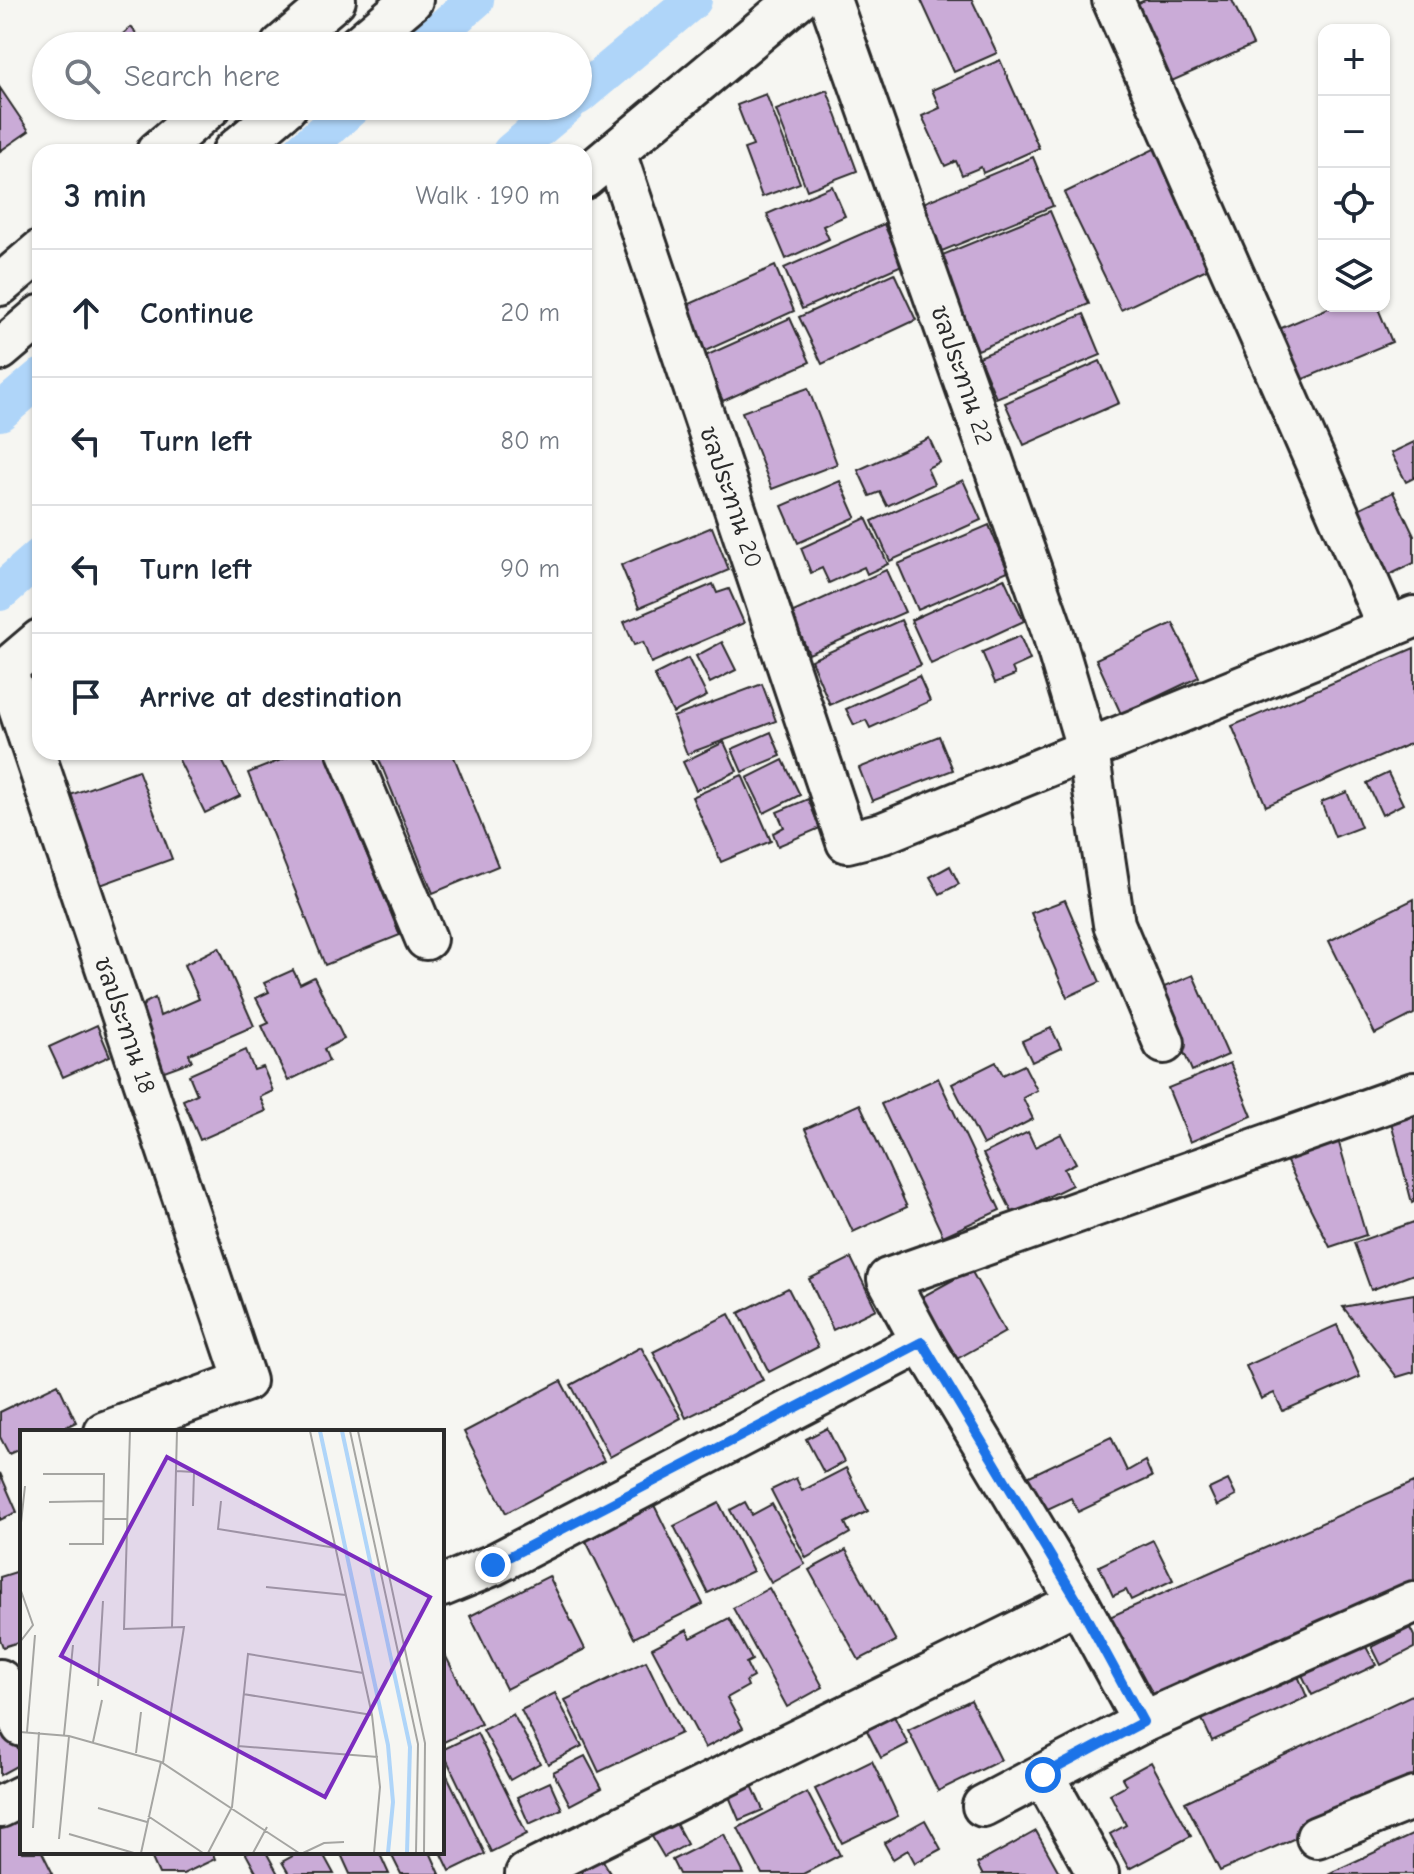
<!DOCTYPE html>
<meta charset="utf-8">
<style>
:root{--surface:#fff;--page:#f2f2f3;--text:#1f2937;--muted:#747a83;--line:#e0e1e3}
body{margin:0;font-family:"Comic Neue","Playpen Sans Thai",sans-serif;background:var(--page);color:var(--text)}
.controls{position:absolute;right:24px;top:24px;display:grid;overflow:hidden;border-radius:16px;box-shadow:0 2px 6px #0004}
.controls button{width:72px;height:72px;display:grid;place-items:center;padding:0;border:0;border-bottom:2px solid var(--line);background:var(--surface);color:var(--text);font:40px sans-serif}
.stop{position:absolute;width:24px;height:24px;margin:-18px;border:6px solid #1a73e8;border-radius:50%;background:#fff}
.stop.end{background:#1a73e8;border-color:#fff;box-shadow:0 2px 8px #0008}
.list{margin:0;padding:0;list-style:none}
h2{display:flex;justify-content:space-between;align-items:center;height:104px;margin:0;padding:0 32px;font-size:34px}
h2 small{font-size:26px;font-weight:400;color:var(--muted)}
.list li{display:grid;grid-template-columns:52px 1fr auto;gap:24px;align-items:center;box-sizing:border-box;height:128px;padding:0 32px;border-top:2px solid var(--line)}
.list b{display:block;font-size:30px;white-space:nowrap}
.list em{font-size:26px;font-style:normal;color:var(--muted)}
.icon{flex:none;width:44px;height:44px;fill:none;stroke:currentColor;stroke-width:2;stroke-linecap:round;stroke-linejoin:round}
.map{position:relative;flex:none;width:1414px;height:1874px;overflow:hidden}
.search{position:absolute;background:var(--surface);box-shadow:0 2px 6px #0004;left:32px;top:32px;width:560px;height:88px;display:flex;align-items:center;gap:20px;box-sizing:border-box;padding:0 28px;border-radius:44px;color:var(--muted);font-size:30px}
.panel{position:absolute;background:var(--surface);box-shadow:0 2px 6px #0004;left:32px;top:144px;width:560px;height:616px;border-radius:24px}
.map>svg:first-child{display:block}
</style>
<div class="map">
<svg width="1414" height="1874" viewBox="0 0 1414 1874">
<rect width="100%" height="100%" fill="#f6f6f2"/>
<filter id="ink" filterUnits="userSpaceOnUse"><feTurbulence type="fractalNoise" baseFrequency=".0125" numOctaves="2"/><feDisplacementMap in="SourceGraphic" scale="16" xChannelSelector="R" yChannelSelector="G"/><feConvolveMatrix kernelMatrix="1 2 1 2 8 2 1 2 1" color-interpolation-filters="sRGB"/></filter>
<g filter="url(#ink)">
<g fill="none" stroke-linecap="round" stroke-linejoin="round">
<g stroke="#afd5f9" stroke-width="38">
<polyline points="422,46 475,0"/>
<polyline points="578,96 693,0"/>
<polyline points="301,152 353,106"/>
<polyline points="511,152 566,106"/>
<polyline points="0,412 40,378"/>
<polyline points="0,592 40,557"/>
</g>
</g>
<g fill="#caabd7" stroke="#2b2b2b" stroke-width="2">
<polygon points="921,0 972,0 997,53 954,72"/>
<polygon points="1145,0 1232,0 1253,45 1165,84 1130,7"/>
<polygon points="131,27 147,46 109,46"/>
<polygon points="1000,60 1039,148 983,173 981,167 962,175 956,161 945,166 922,116 940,108 932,90"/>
<polygon points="0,88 29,131 0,151"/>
<polygon points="827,90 857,171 807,190 776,110"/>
<polygon points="766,94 800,183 762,197 744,149 753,146 737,105"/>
<polygon points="1156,148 1213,266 1121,310 1064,193"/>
<polygon points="1033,157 1053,206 942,251 923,203"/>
<polygon points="832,186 845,216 823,226 829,239 786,259 767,214"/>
<polygon points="1050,211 1089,304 978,350 940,256"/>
<polygon points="884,224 902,265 802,309 784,268"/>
<polygon points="775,266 794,311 703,352 683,307"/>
<polygon points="894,273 916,320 822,364 799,317"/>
<polygon points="1333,306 1377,306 1392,342 1301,380 1279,329"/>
<polygon points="1084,314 1101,355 996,398 979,357"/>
<polygon points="790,318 810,362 723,401 703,357"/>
<polygon points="1100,361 1119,403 1024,445 1005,403"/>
<polygon points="808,388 837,464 772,489 742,412"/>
<polygon points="929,438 940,462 927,468 934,484 887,506 880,492 870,496 858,470"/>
<polygon points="1414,442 1414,478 1406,482 1391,453"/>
<polygon points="963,480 981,520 890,561 872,521"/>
<polygon points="840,481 856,517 798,543 782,506"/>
<polygon points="1393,492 1414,536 1414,563 1383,578 1352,512"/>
<polygon points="866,518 888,564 867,574 864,567 829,583 822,568 811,573 801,548"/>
<polygon points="989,525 1008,571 918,610 898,564"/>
<polygon points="712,527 729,570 639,608 621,565"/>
<polygon points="886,570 905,612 809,654 791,613"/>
<polygon points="1004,578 1024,621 931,664 911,620"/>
<polygon points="713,584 717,593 729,589 744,623 651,663 643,642 634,645 624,622"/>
<polygon points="901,620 921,665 830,705 811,660"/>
<polygon points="1173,623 1199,677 1121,714 1096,659"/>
<polygon points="1020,636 1030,660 1012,668 1015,675 995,683 982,652"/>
<polygon points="722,642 736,670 710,683 696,656"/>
<polygon points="1414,648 1414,742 1266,806 1232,726"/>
<polygon points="688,658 707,696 673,713 654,675"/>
<polygon points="919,676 930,701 870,728 866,720 854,725 846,709"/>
<polygon points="762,684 776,721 687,754 673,717"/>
<polygon points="771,732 781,756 742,772 732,749"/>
<polygon points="939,736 953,770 872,801 859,768"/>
<polygon points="724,742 737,771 696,790 683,762"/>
<polygon points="175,752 218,752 240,796 205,813"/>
<polygon points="301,752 325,752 400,935 325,965 248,773"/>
<polygon points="376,752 452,752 498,866 433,893"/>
<polygon points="783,760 800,795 764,813 747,778"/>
<polygon points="138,770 172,859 95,887 62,798"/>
<polygon points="1388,773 1403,804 1382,815 1367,783"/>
<polygon points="742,775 771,841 721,862 692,797"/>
<polygon points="1347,792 1361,827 1335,837 1321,802"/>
<polygon points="808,799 820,828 778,846 773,833 784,827 777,812"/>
<polygon points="950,866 959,884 940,894 930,877"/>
<polygon points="1414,899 1414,1014 1375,1034 1329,941"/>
<polygon points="1065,900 1100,982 1067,997 1031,913"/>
<polygon points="219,947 254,1026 189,1054 192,1061 156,1074 132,1024 145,1003 155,998 160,1016 199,999 184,965"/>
<polygon points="293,970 300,984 314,977 344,1039 324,1049 329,1061 288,1081 262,1026 269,1023 256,998 269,992 264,983"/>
<polygon points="1193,975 1228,1055 1192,1071 1157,990"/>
<polygon points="97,1025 110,1056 63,1077 49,1047"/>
<polygon points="1051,1028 1061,1048 1032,1062 1022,1041"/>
<polygon points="246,1050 254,1070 263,1067 273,1091 260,1097 266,1111 200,1140 183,1100 197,1094 189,1075"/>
<polygon points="996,1062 1003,1075 1024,1065 1037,1090 1023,1098 1033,1119 983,1145 952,1084"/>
<polygon points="1230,1063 1252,1116 1190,1142 1168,1088"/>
<polygon points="938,1078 1000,1210 943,1236 881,1104"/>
<polygon points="860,1104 907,1207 853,1232 805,1129"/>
<polygon points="1414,1112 1414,1202 1412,1203 1390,1118"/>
<polygon points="1028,1132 1035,1147 1061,1134 1076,1163 1064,1169 1072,1185 1013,1214 983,1154"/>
<polygon points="1336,1133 1366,1235 1330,1247 1282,1152"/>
<polygon points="1414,1222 1414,1274 1371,1290 1354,1243"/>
<polygon points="851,1258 876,1309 833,1330 809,1279"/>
<polygon points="971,1270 1005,1332 955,1360 920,1298"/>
<polygon points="788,1288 818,1347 769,1372 739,1313"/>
<polygon points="1414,1294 1414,1372 1397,1377 1343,1307"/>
<polygon points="729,1314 763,1380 686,1418 653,1352"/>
<polygon points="1337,1325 1360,1377 1283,1411 1274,1393 1261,1399 1246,1366"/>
<polygon points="641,1347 681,1418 610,1457 571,1385"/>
<polygon points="561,1381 604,1461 506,1513 464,1432"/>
<polygon points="58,1384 76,1422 56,1432 22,1432 22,1448 9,1454 0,1437 0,1412"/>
<polygon points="827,1428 844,1462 824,1473 806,1439"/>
<polygon points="1111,1437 1127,1471 1145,1461 1152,1477 1078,1512 1071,1498 1037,1514 1021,1480"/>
<polygon points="846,1468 868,1511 845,1523 850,1533 806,1558 771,1490 796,1478 802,1491"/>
<polygon points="0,1473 17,1512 0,1520"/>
<polygon points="1228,1480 1236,1496 1217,1506 1209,1489"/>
<polygon points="1414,1482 1414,1580 1142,1701 1105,1619"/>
<polygon points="745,1502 752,1515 772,1504 805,1564 771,1583 730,1510"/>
<polygon points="653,1503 703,1604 634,1638 584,1537"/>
<polygon points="719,1503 753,1571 708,1593 674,1526"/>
<polygon points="1153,1540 1173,1580 1131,1600 1126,1590 1113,1596 1099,1566"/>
<polygon points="846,1550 896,1641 859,1660 809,1570"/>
<polygon points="22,1570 22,1641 3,1647 0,1639 0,1577"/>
<polygon points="549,1576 585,1649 506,1689 470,1616"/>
<polygon points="769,1588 823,1687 787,1707 733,1608"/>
<polygon points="729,1618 752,1660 746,1663 753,1677 746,1681 748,1686 727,1698 743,1728 705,1748 652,1648 687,1630 691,1638"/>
<polygon points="1410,1628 1414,1636 1414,1648 1381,1665 1372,1647"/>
<polygon points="1365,1645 1376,1665 1312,1695 1302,1675"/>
<polygon points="444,1653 481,1724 444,1742 442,1738 442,1655"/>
<polygon points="646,1661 681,1733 599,1772 565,1700"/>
<polygon points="1296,1671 1307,1697 1212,1741 1200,1715"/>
<polygon points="555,1693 582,1746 548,1764 521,1710"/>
<polygon points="1414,1694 1414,1786 1220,1871 1185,1802"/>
<polygon points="971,1700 1001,1760 938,1791 908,1730"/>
<polygon points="891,1710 908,1744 881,1758 863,1723"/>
<polygon points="0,1714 22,1757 22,1763 0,1775"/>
<polygon points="513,1714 540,1763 510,1780 483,1730"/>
<polygon points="477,1733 527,1834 491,1852 442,1750"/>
<polygon points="585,1756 602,1788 570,1805 553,1772"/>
<polygon points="872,1761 898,1816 842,1843 815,1789"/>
<polygon points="1151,1762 1191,1836 1129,1869 1110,1834 1126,1825 1110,1794 1126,1785 1122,1778"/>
<polygon points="442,1765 485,1854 450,1871 441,1852"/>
<polygon points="550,1782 562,1809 529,1824 517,1797"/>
<polygon points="751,1783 763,1810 739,1820 728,1794"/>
<polygon points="807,1792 840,1855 803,1874 762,1874 738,1828"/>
<polygon points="22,1814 22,1852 42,1852 53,1874 0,1874 0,1823"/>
<polygon points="925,1820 941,1849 915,1863 908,1850 893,1859 884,1843"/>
<polygon points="675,1822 687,1844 664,1857 651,1835"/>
<polygon points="1036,1831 1060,1874 982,1874 977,1864"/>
<polygon points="724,1834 744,1874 679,1874 672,1860"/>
<polygon points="1414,1834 1414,1874 1328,1874"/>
<polygon points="149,1852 212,1852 215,1859 183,1874 159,1874"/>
<polygon points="245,1852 266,1852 278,1874 257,1874"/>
<polygon points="300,1852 322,1852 334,1874 289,1874 282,1862"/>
<polygon points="340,1852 379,1852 389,1874 350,1874"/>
<polygon points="390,1852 430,1852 440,1874 401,1874"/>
<polygon points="601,1857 611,1874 583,1874 580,1869"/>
</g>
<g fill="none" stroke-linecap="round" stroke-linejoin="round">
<g stroke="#2b2b2b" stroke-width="46">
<g id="minor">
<polyline points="830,0 1051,627 1088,751 1114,924 1164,1043"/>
<polyline points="1113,0 1388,627"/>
<polyline points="281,46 335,0"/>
<polyline points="358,46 412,0"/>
<polyline points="157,152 211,106"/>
<polyline points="233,152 287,106"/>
<polyline points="615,152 847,842 883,833 1414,617"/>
<polyline points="584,178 797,0"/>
<polyline points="0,285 40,251"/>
<polyline points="0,350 40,316"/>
<polyline points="6,669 245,1381 105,1432"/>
<polyline points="0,674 40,640"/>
<polyline points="348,752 426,939"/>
<polyline points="442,1586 493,1565 922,1342"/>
<polyline points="1078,1602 1143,1722"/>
<polyline points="0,1680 22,1726"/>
<polyline points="1043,1775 1098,1874"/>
<polyline points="983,1806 1143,1722 1414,1602"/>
<polyline points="0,1807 22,1796"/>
<polyline points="1317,1837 1414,1798"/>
<polyline points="526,1874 1078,1602 922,1342 888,1279 1414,1093"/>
</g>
</g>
<use href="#minor" stroke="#f6f6f2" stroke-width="40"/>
</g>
</g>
<g fill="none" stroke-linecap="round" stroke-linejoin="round" filter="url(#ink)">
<polyline stroke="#1a73e8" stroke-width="10" points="493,1565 922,1342 1078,1602 1143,1722 1043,1775"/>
</g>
<g text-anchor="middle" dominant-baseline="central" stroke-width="7" stroke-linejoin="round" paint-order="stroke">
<g font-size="24" fill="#2b2b2b" stroke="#f6f6f2">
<text transform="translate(962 375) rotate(71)">ชลประทาน 22</text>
<text transform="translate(731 497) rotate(71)">ชลประทาน 20</text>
<text transform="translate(125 1025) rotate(71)">ชลประทาน 18</text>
</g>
</g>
<g transform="translate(20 1430)">
<rect width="424" height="424" fill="#f6f6f2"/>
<path fill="none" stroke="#afd5f9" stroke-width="4" d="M300,1l68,314 5,57 -5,51M322,1l68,316 -3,106"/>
<path fill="none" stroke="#a5a5a2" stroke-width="2" d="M110,1l-6,198 60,-2 -21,136M290,1l62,284 8,72 -6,66M330,1l68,313 -2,109M338,1l67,312 -1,110M156,41l18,1 -1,34M23,44h61l-1,70h-34M201,71l-3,28 118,19M29,72l55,-1M83,89h25M0,102l5,-46M246,157l80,8M0,158l13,37 -13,17M152,197l5,-196M78,256l5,-85M223,264l129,21M0,302l49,4 92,26 138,91M7,302l8,-97M44,305l9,-90M73,312l9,-42M218,316l140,11M116,323l5,-41M78,378l49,14M128,386l55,37M13,398l6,-96M49,404l65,19M39,409l10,-103M121,423l20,-91M188,423l24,-46 16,-153 115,19M233,423l14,-26M283,423l21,-10 20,-1"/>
<path fill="#7b2cbf" fill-opacity="0.15" stroke="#7b2cbf" stroke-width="4" d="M147,27l263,140 -105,200 -264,-141z"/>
<rect width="424" height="424" fill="none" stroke="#2b2b2b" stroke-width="4"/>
</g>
</svg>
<div class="controls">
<button>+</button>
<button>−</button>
<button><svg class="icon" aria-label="locate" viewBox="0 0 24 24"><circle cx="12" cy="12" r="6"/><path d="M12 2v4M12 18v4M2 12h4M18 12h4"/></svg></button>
<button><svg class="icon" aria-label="layers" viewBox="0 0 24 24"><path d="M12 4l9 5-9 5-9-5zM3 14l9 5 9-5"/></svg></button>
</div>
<div class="stop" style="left:1043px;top:1775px"></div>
<div class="stop end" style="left:493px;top:1565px"></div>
<div class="search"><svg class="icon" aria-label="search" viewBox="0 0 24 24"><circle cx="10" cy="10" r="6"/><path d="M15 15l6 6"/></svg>Search here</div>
<section class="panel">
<h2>3 min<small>Walk · 190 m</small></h2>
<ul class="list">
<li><svg class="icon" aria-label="ahead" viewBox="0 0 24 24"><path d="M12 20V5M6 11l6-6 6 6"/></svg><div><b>Continue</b></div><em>20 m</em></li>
<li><svg class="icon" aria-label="left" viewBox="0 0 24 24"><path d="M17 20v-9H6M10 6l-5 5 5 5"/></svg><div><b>Turn left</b></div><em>80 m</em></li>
<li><svg class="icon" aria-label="left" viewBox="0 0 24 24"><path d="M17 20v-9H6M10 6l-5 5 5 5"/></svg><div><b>Turn left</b></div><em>90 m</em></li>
<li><svg class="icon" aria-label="arrive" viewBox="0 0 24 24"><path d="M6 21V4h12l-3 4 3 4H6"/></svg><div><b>Arrive at destination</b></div></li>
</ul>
</section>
</div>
